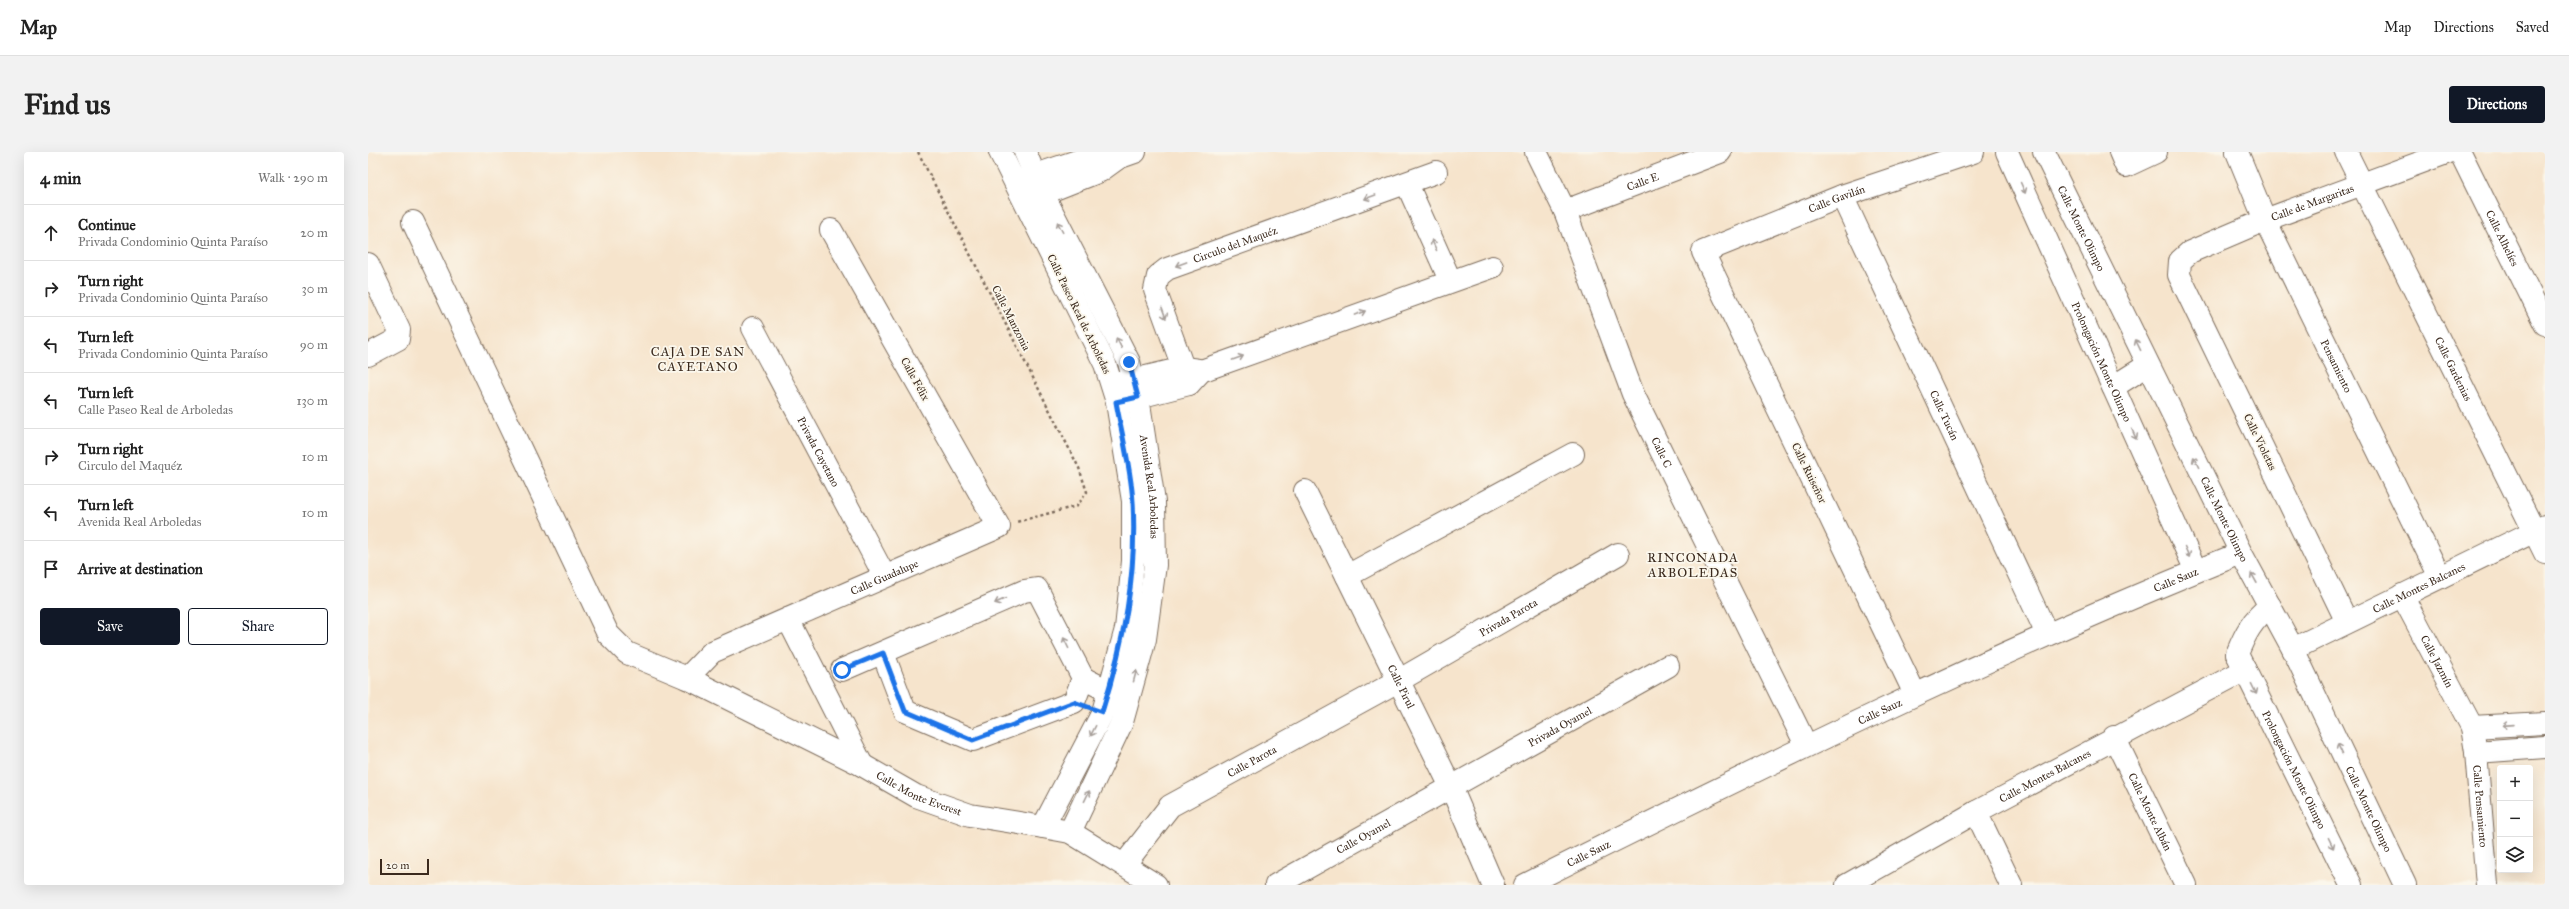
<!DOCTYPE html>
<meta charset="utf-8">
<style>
:root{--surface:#fff;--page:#f2f2f2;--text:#222;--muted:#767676;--line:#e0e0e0;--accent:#111827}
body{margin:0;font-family:"IM FELL Great Primer",serif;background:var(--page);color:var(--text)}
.controls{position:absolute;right:12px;bottom:12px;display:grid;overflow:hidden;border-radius:4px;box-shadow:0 4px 16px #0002}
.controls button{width:36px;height:36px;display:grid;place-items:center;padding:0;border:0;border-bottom:1px solid var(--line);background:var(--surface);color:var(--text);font:20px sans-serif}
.scale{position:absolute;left:12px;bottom:10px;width:49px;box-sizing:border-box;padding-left:4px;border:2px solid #3b2a1e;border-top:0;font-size:11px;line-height:14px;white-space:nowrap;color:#3b2a1e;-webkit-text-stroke:3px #fbf7ec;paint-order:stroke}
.stop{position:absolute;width:12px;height:12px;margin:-9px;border:3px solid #1a73e8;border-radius:50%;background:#fff}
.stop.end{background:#1a73e8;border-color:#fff;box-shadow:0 1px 4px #0008}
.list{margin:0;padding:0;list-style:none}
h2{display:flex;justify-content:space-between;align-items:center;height:52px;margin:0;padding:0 16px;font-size:17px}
h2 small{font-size:13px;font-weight:400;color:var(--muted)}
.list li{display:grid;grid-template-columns:26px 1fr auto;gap:12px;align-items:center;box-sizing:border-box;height:56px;padding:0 16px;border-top:1px solid var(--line)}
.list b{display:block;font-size:15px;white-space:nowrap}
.list p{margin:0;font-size:13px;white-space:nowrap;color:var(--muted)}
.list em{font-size:13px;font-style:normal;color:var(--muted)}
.actions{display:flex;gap:8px;padding:12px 16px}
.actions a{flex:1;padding:9px 0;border:1px solid var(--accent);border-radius:4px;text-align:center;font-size:14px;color:var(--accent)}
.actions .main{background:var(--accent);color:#fff}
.icon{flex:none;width:22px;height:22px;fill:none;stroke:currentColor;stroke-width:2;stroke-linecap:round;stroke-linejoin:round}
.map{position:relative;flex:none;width:2177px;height:733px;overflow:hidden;border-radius:4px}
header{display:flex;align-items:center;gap:24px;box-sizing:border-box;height:56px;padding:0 20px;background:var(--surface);border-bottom:1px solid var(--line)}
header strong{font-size:19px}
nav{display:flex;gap:22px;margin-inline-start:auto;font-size:14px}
.intro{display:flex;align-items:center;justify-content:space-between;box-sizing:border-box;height:96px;padding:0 24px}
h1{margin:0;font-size:28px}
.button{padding:10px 18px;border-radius:4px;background:var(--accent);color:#fff;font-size:14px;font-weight:700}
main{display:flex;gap:24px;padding:0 24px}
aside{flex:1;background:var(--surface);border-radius:4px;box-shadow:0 4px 16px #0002}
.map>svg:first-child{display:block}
</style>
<header>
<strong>Map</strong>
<nav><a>Map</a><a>Directions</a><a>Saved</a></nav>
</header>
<div class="intro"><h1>Find us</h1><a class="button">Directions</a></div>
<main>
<aside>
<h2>4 min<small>Walk · 290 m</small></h2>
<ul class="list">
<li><svg class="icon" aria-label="ahead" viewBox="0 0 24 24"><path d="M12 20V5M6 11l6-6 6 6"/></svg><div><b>Continue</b><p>Privada Condominio Quinta Paraíso</p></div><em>20 m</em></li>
<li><svg class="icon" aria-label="right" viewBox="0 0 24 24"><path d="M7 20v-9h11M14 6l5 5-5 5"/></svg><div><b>Turn right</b><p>Privada Condominio Quinta Paraíso</p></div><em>30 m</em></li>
<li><svg class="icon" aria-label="left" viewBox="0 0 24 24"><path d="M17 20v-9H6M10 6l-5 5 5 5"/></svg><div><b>Turn left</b><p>Privada Condominio Quinta Paraíso</p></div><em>90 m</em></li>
<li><svg class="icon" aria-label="left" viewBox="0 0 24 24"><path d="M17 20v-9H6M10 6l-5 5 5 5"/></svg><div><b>Turn left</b><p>Calle Paseo Real de Arboledas</p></div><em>130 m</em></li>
<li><svg class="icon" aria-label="right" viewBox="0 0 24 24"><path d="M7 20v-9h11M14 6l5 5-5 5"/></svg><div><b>Turn right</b><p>Circulo del Maquéz</p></div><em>10 m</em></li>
<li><svg class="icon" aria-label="left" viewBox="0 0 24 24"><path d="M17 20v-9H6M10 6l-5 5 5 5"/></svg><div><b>Turn left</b><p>Avenida Real Arboledas</p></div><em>10 m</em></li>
<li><svg class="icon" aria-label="arrive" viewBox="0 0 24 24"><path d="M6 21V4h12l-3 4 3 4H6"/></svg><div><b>Arrive at destination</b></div></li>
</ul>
<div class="actions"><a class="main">Save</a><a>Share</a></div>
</aside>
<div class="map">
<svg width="2177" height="733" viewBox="0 0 2177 733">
<rect width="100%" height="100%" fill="#fbf7ec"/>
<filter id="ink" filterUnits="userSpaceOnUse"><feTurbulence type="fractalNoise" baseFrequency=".025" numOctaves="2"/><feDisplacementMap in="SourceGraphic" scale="8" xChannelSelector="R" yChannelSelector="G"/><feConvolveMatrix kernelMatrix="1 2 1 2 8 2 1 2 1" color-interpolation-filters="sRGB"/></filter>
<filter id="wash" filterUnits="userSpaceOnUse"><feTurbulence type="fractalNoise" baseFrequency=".012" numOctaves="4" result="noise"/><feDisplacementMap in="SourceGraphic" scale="16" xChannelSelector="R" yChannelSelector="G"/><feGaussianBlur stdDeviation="0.9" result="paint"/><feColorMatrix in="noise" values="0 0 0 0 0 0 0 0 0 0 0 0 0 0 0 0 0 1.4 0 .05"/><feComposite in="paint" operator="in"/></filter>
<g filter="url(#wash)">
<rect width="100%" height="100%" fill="#f6e4cc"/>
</g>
<g filter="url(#ink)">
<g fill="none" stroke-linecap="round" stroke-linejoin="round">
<g stroke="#7c6b5b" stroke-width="24">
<g id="minor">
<path id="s1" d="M657,0l18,42 86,168 9,35 16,105 1,63 -10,74 -23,83 -52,110"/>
<path id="s2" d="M1168,0l29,59 68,183 173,351"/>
<polyline points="1752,0 1758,14 1788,0"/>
<path id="s3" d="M1869,0l28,68 175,357"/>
<path id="s4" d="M1978,0l199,401"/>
<path id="s5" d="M2092,0l85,172"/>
<polyline points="653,28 727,3 750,6"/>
<polyline points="1039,32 1082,128"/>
<path id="s6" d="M1474,44l205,438"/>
<polyline points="661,47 732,19 750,6 767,0"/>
<path id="s7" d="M1197,59l155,-59"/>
<path id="s8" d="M45,70l195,412 19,19 60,25 175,87 54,31 54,19 73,12 60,-115 23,-83 7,-68v-60l-16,-99 -12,-38 -105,-212"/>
<polyline points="0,112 31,178 30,187 0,203"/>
<path id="s9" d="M385,176l131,247"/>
<polyline points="753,231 816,216 830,218"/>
<path id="s10" d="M821,232l-34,-94 3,-14 9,-7 269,-97"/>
<polyline points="1745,235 1780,213"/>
<polyline points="755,249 821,232 833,219 1124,115"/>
<path id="s11" d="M937,339l146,296 42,98"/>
<polyline points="979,424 1205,302"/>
<path id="s12" d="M2034,443l70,132 4,25 11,133"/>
<polyline points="420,467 494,613"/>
<path id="s13" d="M1979,470l-168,-347 1,-14 10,-9 75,-32 184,-68"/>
<path id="s14" d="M1925,497l252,-123"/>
<polyline points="515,501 537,559 605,588 706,550 715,526"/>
<path d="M1869,502c8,-20 15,-34 33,-48"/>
<polyline points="474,518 656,439 669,437 715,526 754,546"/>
<path id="s15" d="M319,526l25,-26 287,-125 -168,-297"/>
<path id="s16" d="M1547,542l-212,-442 139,-56 131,-44"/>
<polyline points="2104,575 2177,571"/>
<path id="s17" d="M1746,585l72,148"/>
<polyline points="2108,600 2177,595"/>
<polyline points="1608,660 1643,733"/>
<path id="s18" d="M756,713l46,-59 228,-125 220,-127"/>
<path id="s19" d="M908,733l392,-219"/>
<path id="s20" d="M1157,733c236,-118 471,-234 716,-332"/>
<path id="s21" d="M1479,733l129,-73 269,-142"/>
</g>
</g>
<g stroke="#7c6b5b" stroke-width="24">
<g id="major">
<path id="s22" d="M1639,0l189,419"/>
<path id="s23" d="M1676,0l197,401 52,96 112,236"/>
<path id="s24" d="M1869,502l114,231"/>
<polyline points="675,675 702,680 788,733"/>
</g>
</g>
<polyline stroke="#7c6b5b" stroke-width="2.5" stroke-dasharray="3 3" stroke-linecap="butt" points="550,0 711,316 719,340 709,354 648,370"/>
<use href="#minor" stroke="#fff" stroke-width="22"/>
<use href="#major" stroke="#fff" stroke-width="22"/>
</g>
<defs><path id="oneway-shaft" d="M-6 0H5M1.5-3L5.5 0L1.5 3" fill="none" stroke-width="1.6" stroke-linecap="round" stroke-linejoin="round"/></defs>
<g stroke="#a79f9a">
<use href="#oneway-shaft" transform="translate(1655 36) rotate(66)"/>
<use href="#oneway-shaft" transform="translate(1002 45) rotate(160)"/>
<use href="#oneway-shaft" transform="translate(692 75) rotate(-117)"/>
<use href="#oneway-shaft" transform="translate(1066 93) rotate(-115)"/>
<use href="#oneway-shaft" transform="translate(813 112) rotate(160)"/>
<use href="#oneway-shaft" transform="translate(796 161) rotate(70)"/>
<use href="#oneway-shaft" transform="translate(992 161) rotate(-20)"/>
<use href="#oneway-shaft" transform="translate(751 191) rotate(-117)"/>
<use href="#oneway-shaft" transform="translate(1770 193) rotate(-116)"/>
<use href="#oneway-shaft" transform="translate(870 206) rotate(-20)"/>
<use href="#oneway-shaft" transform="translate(1766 282) rotate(66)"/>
<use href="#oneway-shaft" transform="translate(1828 310) rotate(-116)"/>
<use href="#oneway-shaft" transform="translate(1819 400) rotate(66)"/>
<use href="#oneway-shaft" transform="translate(1886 426) rotate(-119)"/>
<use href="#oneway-shaft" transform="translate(632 449) rotate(156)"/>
<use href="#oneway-shaft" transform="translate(698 491) rotate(-116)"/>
<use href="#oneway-shaft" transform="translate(767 524) rotate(-75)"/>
<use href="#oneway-shaft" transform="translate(1886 537) rotate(64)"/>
<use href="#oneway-shaft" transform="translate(2140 573) rotate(176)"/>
<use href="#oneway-shaft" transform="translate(725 579) rotate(117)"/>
<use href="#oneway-shaft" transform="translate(1972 597) rotate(-115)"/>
<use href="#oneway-shaft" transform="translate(719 644) rotate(-64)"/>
<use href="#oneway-shaft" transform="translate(1963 691) rotate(64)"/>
</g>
</g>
<g fill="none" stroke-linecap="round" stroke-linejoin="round" filter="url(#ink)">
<path stroke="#1a73e8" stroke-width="5" d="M474,518l41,-17 22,58 68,29 101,-38 28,10c22,-70 35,-137 31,-210 -2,-33 -11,-67 -17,-100l22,-5 -9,-35"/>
</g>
<g text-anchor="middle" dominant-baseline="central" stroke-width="3.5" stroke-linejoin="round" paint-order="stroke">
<g font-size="11" fill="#3b2a1e" stroke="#fbf7ec">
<text stroke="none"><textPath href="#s7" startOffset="83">Calle E</textPath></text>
<text stroke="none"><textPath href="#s16" startOffset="634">Calle Gavilán</textPath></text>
<text stroke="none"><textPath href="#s13" startOffset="545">Calle de Margaritas</textPath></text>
<text stroke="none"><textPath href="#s23" startOffset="85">Calle Monte Olimpo</textPath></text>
<text stroke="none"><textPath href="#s5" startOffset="96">Calle Alhelíes</textPath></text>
<text stroke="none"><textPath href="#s10" startOffset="198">Circulo del Maquéz</textPath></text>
<text transform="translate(711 162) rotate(64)">Calle Paseo Real de Arboledas</text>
<text transform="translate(643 166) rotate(63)">Calle Manzonia</text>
<text stroke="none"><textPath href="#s22" startOffset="230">Prolongación Monte Olimpo</textPath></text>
<text stroke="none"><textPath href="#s3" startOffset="236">Pensamiento</textPath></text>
<text stroke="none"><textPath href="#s4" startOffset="242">Calle Gardenias</textPath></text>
<text transform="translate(547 227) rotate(61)">Calle Félix</text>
<text stroke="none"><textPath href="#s6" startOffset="242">Calle Tucán</textPath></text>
<text transform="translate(1892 290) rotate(64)">Calle Violetas</text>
<text stroke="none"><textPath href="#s9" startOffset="140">Privada Cayetano</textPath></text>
<text stroke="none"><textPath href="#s2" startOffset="326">Calle C</textPath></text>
<text transform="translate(1441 321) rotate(64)">Calle Ruiseñor</text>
<text stroke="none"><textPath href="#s1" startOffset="361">Avenida Real Arboledas</textPath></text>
<text stroke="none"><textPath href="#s23" startOffset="409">Calle Monte Olimpo</textPath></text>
<text stroke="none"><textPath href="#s15" startOffset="224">Calle Guadalupe</textPath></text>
<text stroke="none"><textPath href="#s20" startOffset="719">Calle Sauz</textPath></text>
<text stroke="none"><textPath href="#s14" startOffset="140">Calle Montes Balcanes</textPath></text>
<text stroke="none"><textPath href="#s18" startOffset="462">Privada Parota</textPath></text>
<text stroke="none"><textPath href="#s12" startOffset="75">Calle Jazmín</textPath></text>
<text stroke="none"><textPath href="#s11" startOffset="218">Calle Pirul</textPath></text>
<text stroke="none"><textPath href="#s20" startOffset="395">Calle Sauz</textPath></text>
<text stroke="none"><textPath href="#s19" startOffset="325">Privada Oyamel</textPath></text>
<text stroke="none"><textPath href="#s18" startOffset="168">Calle Parota</textPath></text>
<text stroke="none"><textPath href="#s24" startOffset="129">Prolongación Monte Olimpo</textPath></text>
<text stroke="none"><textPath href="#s21" startOffset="226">Calle Montes Balcanes</textPath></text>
<text stroke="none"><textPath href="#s8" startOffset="807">Calle Monte Everest</textPath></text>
<text stroke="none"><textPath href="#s12" startOffset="229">Calle Pensamiento</textPath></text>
<text stroke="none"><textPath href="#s23" startOffset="733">Calle Monte Olimpo</textPath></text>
<text stroke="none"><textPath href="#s17" startOffset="83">Calle Monte Albán</textPath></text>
<text stroke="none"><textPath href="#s19" startOffset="100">Calle Oyamel</textPath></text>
<text stroke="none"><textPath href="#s20" startOffset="71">Calle Sauz</textPath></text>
</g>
<g font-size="13" letter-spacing="1" fill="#3b2a1e" stroke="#fbf7ec">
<text x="330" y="200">CAJA DE SAN<tspan x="330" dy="15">CAYETANO</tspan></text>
<text x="1325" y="406">RINCONADA<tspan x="1325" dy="15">ARBOLEDAS</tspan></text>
</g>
</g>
</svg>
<div class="controls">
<button>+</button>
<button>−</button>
<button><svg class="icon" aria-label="layers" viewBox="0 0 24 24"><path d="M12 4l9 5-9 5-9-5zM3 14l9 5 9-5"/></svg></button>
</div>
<div class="scale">20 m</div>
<div class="stop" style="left:474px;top:518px"></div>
<div class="stop end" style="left:761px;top:210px"></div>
</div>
</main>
